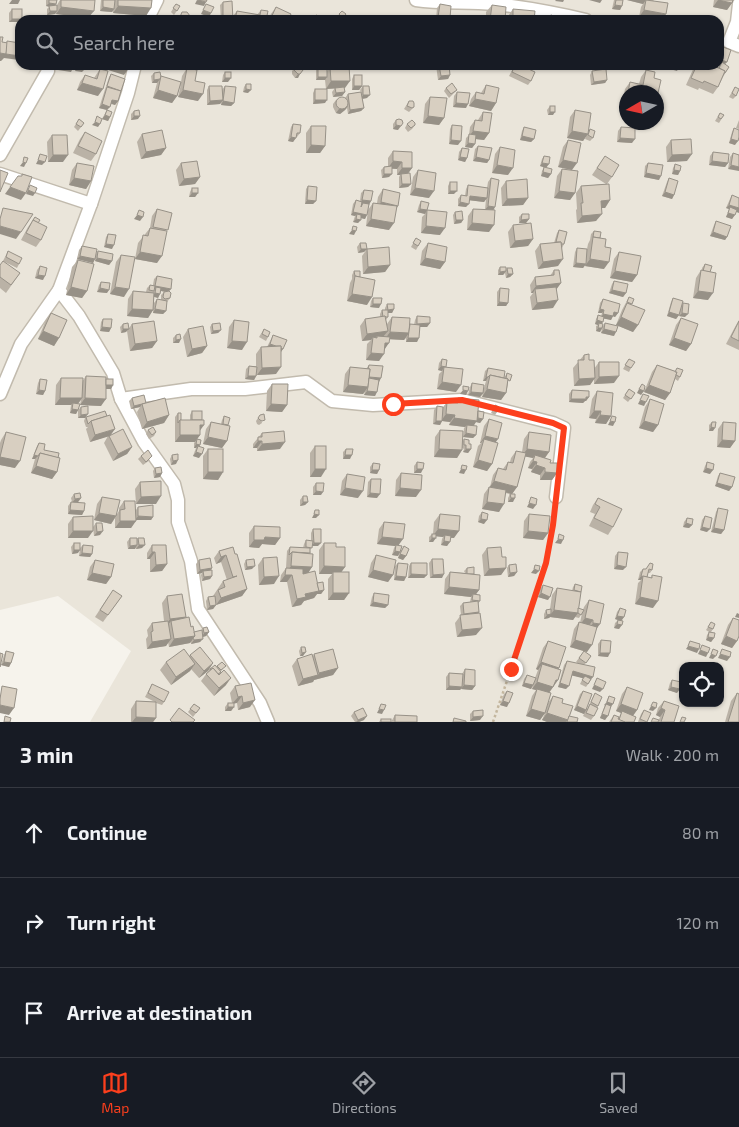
<!DOCTYPE html>
<meta charset="utf-8">
<style>
:root{--surface:#171b24;--page:#20242c;--text:#f1f3f6;--muted:#9ea1a6;--line:#363941;--accent:#fc3f1d}
body{margin:0;font-family:"Exo 2",sans-serif;background:var(--page);color:var(--text)}
.controls{position:absolute;right:15px;bottom:15px;display:grid;overflow:hidden;border-radius:10px;box-shadow:0 1px 4px #0004}
.controls button{width:45px;height:45px;display:grid;place-items:center;padding:0;border:0;border-bottom:1px solid var(--line);background:var(--surface);color:var(--text);font:25px sans-serif}
.compass{position:absolute;left:619px;top:85px;width:45px;height:45px;border-radius:50%;background:var(--surface);box-shadow:0 1px 4px #0004;rotate:261deg}
.stop{position:absolute;width:15px;height:15px;margin:-11px;border:4px solid #fc3f1d;border-radius:50%;background:#fff}
.stop.end{background:#fc3f1d;border-color:#fff;box-shadow:0 1px 5px #0008}
.list{margin:0;padding:0;list-style:none}
h2{display:flex;justify-content:space-between;align-items:center;height:65px;margin:0;padding:0 20px;font-size:21px}
h2 small{font-size:16px;font-weight:400;color:var(--muted)}
.list li{display:grid;grid-template-columns:32px 1fr auto;gap:15px;align-items:center;box-sizing:border-box;height:90px;padding:0 20px;border-top:1px solid var(--line)}
.list b{display:block;font-size:19px;white-space:nowrap}
.list em{font-size:16px;font-style:normal;color:var(--muted)}
.icon{flex:none;width:28px;height:28px;fill:none;stroke:currentColor;stroke-width:2;stroke-linecap:round;stroke-linejoin:round}
.map{position:relative;flex:none;width:739px;height:722px;overflow:hidden}
.search{position:absolute;background:var(--surface);box-shadow:0 1px 4px #0004;left:15px;right:15px;top:15px;height:55px;display:flex;align-items:center;gap:12px;box-sizing:border-box;padding:0 18px;border-radius:15px;color:var(--muted);font-size:19px}
.sheet{height:335px;background:var(--surface)}
nav{display:flex;justify-content:space-around;align-items:center;box-sizing:border-box;height:70px;border-top:1px solid var(--line);background:var(--surface);font-size:14px;color:var(--muted)}
nav a{display:grid;justify-items:center;gap:2px}
nav .on{color:var(--accent)}
.map>svg:first-child{display:block}
</style>
<div class="map">
<svg width="739" height="722" viewBox="0 0 739 722">
<rect width="100%" height="100%" fill="#f6f3ec"/>
<path fill="#eae5da" fill-rule="evenodd" d="M0,0h739v722h-649l41,-71 -73,-55 -58,14zM20,20h699v45h-699zM626,92h30v30h-30zM683,666h37v37h-37z"/>
<g fill="none" stroke-linecap="round" stroke-linejoin="round">
<g stroke="#c2bbae" stroke-width="15">
<g id="street">
<path d="M416,0c26,4 52,1 78,4 31,3 62,9 92,16"/>
<polyline points="739,4 737,22 729,42 739,46"/>
<polyline points="147,20 157,0"/>
<polyline points="0,155 48,71"/>
<polyline points="0,174 91,204 128,93 135,65"/>
<polyline points="91,204 59,290 79,316 113,373 121,399 144,442 174,484 178,500 178,522 191,561 198,609 260,703 268,722"/>
<polyline points="0,394 21,344 59,290"/>
<polyline points="121,399 191,389 245,389 306,382 332,401 373,405 462,400 553,423 564,428 556,497"/>
</g>
</g>
<polyline stroke="#c4b79f" stroke-width="2.5" stroke-dasharray="2.5 2.5" stroke-linecap="butt" points="493,722 547,563 555,510"/>
<use href="#street" stroke="#fff" stroke-width="12"/>
</g>
<g fill="#bab2a6" fill-rule="evenodd">
<polygon points="46,0 57,0 56,4 55,5 57,5 60,0 95,0 88,18 56,14 56,13 55,14 47,15 47,9 49,7 46,6"/>
<polygon points="101,0 152,0 146,16 113,13 113,11 112,12 100,11"/>
<polygon points="614,0 623,0 620,10 612,9"/>
<polygon points="627,0 654,0 653,1 662,20 657,20 639,17 641,7 643,4"/>
<polygon points="714,0 733,0 732,3 727,10 713,7"/>
<polygon points="223,2 232,17 237,11 257,15 261,10 266,20 221,20 220,5"/>
<polygon points="176,4 180,6 174,15 171,12"/>
<polygon points="440,4 450,18 448,20 436,20 437,8"/>
<polygon points="492,5 505,20 486,20 486,12"/>
<polygon points="276,7 288,20 268,20 271,14"/>
<polygon points="12,9 22,19 19,22 9,22 9,13"/>
<polygon points="513,9 534,20 508,20 508,16"/>
<polygon points="339,14 346,14 341,20 339,20 337,18"/>
<polygon points="723,47 727,62 725,64 729,67 723,77 718,87 713,94 699,88 698,90 686,85 695,65 712,65 718,68 721,64 719,63 719,55"/>
<polygon points="318,65 327,71 330,67 344,88 345,92 342,96 333,97 332,92 335,88 326,89 325,80 316,80 316,68"/>
<polygon points="436,65 449,65 450,75 448,79 438,80"/>
<polygon points="515,65 531,81 528,85 509,76"/>
<polygon points="300,66 298,78 295,78 292,74 292,71 295,68"/>
<polygon points="187,68 195,81 198,101 178,97 181,84 177,96 172,103 153,98 157,83 152,83 151,76 154,73 161,77 181,82 182,76"/>
<polygon points="100,69 98,96 77,90 80,82 85,75 94,78"/>
<polygon points="646,70 658,93 656,95 656,92 626,92 626,110 621,109 625,89 630,82 639,84 641,77"/>
<polygon points="592,71 607,80 605,83 591,85 590,75"/>
<polygon points="225,72 228,82 222,82 223,75"/>
<polygon points="111,74 120,91 118,101 115,105 111,104 107,110 110,117 108,121 102,119 107,110 99,108 109,77"/>
<polygon points="354,75 362,86 359,90 352,90 352,79"/>
<polygon points="246,84 248,93 243,92 244,87"/>
<polygon points="486,85 496,103 491,111 469,106 471,99 476,92 481,93"/>
<polygon points="209,86 222,90 225,86 234,103 231,106 221,105 221,103 220,104 207,105 207,90"/>
<polygon points="363,86 367,98 362,99 364,108 361,111 348,114 347,108 345,110 340,114 336,113 333,107 333,104 336,100 345,98 348,94 361,92 360,90"/>
<polygon points="735,87 736,96 733,99 729,97"/>
<polygon points="446,88 457,90 449,98 444,91"/>
<polygon points="315,89 325,103 313,104 313,93"/>
<polygon points="457,92 466,108 453,107 454,96"/>
<polygon points="430,97 444,118 439,125 423,123 425,104"/>
<polygon points="409,101 414,107 409,112 404,109"/>
<polygon points="550,106 553,115 548,115 547,110"/>
<polygon points="575,110 588,133 590,129 593,138 590,141 585,139 587,134 583,141 567,138 570,117"/>
<polygon points="134,111 138,119 131,120 131,114"/>
<polygon points="483,112 489,133 484,140 475,139 475,144 472,148 465,147 466,138 469,135 470,127 475,120 478,120"/>
<polygon points="720,113 724,115 719,123 715,121"/>
<polygon points="79,119 84,123 78,131 74,127"/>
<polygon points="396,120 398,130 393,129 393,124"/>
<polygon points="739,120 739,129 736,128"/>
<polygon points="293,124 300,133 297,137 296,137 293,142 288,141 291,127"/>
<polygon points="407,124 415,125 412,129 408,132 405,128"/>
<polygon points="452,125 458,145 449,144 450,129"/>
<polygon points="311,126 325,146 320,153 306,153 306,133"/>
<polygon points="524,127 534,139 531,142 520,140 522,131"/>
<polygon points="621,127 632,143 617,142 618,131"/>
<polygon points="734,128 735,145 729,143 732,132"/>
<polygon points="85,132 96,154 91,161 73,153 80,139"/>
<polygon points="142,134 166,148 161,155 141,159 137,142"/>
<polygon points="52,135 63,162 48,162 47,142"/>
<polygon points="568,140 575,193 570,200 554,198 557,176 562,169 572,170 558,167 563,147"/>
<polygon points="671,140 687,161 667,162 666,147"/>
<polygon points="478,146 489,160 487,163 473,161 475,149"/>
<polygon points="500,147 508,175 492,173 495,154"/>
<polygon points="462,148 467,158 465,162 458,160 459,152"/>
<polygon points="393,151 412,168 408,173 411,184 408,187 399,188 399,177 400,175 397,175 397,169 392,169 389,177 382,178 381,170 384,167 388,166 388,158"/>
<polygon points="713,152 728,163 725,167 709,165 710,156"/>
<polygon points="733,153 739,155 728,169 730,157"/>
<polygon points="544,156 546,168 551,174 548,178 541,176 542,171 544,167 540,166 542,159"/>
<polygon points="605,156 612,177 607,184 610,200 605,208 601,208 596,221 577,223 576,210 577,209 576,193 581,186 606,184 592,175"/>
<polygon points="77,163 91,181 86,189 69,185 72,170"/>
<polygon points="181,163 200,177 195,184 179,186 176,170"/>
<polygon points="648,163 659,180 644,177 645,166"/>
<polygon points="675,164 680,171 678,175 672,174 673,168"/>
<polygon points="418,170 429,198 410,195 413,177"/>
<polygon points="491,178 493,210 489,232 467,230 468,216 473,209 485,210 486,199 484,202 469,200 466,207 458,206 458,199 461,195 465,196 466,189 468,185 487,188 488,182"/>
<polygon points="669,178 674,195 672,199 662,196 667,182"/>
<polygon points="506,181 528,198 523,205 502,206 501,188"/>
<polygon points="450,182 454,194 448,194 448,186"/>
<polygon points="308,186 316,201 313,204 305,204 306,189"/>
<polygon points="192,188 198,193 195,197 189,197 190,192"/>
<polygon points="383,189 389,230 366,226 368,210 373,203 377,203 378,197"/>
<polygon points="364,190 371,201 369,204 365,219 361,218 358,223 353,222 355,216 351,215 353,204 356,200 360,201 361,193"/>
<polygon points="732,195 736,212 732,219 726,217 729,209 726,208 730,199"/>
<polygon points="421,201 427,210 440,235 421,233 422,217 425,214 417,212 419,205"/>
<polygon points="157,209 166,233 157,263 135,259 138,243 150,228 152,216"/>
<polygon points="455,212 463,220 461,223 454,224 453,215"/>
<polygon points="522,214 529,219 526,223 519,223 519,217"/>
<polygon points="35,217 38,223 41,240 36,247 21,240 28,227"/>
<polygon points="716,221 727,237 725,240 710,236 714,225"/>
<polygon points="513,225 533,239 528,246 510,248 508,232"/>
<polygon points="559,230 564,244 562,248 558,266 538,269 535,251 540,244 554,243 557,233"/>
<polygon points="594,231 600,238 605,247 604,269 585,266 585,265 583,268 573,267 575,252 577,248 586,254 588,244 590,240 591,234"/>
<polygon points="108,234 112,249 104,247 106,237"/>
<polygon points="416,238 421,241 416,250 411,247"/>
<polygon points="360,243 367,249 364,252 358,253 357,247"/>
<polygon points="428,243 445,262 440,269 420,265 422,251"/>
<polygon points="82,246 96,254 98,251 112,261 109,265 95,261 95,259 93,263 77,259 79,250"/>
<polygon points="367,249 390,265 385,272 363,274 362,256"/>
<polygon points="8,251 19,264 17,268 3,261"/>
<polygon points="619,252 637,275 632,282 610,278 614,259"/>
<polygon points="121,255 124,297 110,294 116,262"/>
<polygon points="78,260 87,291 82,298 66,295 72,267"/>
<polygon points="705,264 710,272 708,300 693,298 696,278 701,270 702,270 702,268"/>
<polygon points="0,265 20,273 6,293 0,288"/>
<polygon points="40,266 43,280 35,278 37,270"/>
<polygon points="500,267 506,270 507,268 513,274 510,277 506,278 505,273 503,275 498,275 498,270"/>
<polygon points="554,270 561,283 556,289 553,308 532,310 530,297 533,293 531,293 530,285 535,277 550,276"/>
<polygon points="354,271 360,277 367,305 347,301 350,283 352,279 352,275"/>
<path d="M157,276l14,13 -2,2 1,7 -3,4 -1,9 -3,3 -10,-1v-3l-5,8 -21,-2 1,-17 5,-8 13,1 1,-4 3,-3h3l1,-6zM161,291l3,1 -3,3v5l-4,-1 -3,4v-6l4,1z"/>
<polygon points="614,281 626,293 623,297 609,293 612,284"/>
<polygon points="101,282 107,293 97,292 99,285"/>
<polygon points="500,288 508,303 506,306 497,306 497,292"/>
<polygon points="629,297 638,325 633,332 616,325 622,310"/>
<polygon points="373,298 379,308 370,307 371,301"/>
<polygon points="673,298 682,305 683,303 685,317 679,316 680,311 679,315 676,319 667,316 671,302"/>
<polygon points="603,299 618,313 615,317 613,316 611,320 603,318 602,323 603,326 605,323 614,336 601,333 602,329 600,332 596,331 596,326 598,325 595,324 596,319 598,315 601,316 602,313 598,313 600,303"/>
<polygon points="387,304 394,309 392,313 388,313 388,317 386,320 387,324 392,317 410,324 414,325 415,320 417,316 430,323 427,327 420,327 417,342 406,342 406,338 404,340 390,339 379,361 366,360 367,344 371,340 362,341 360,326 365,319 380,317 380,314 382,310 385,310 385,308"/>
<polygon points="51,313 59,338 54,346 38,339 46,320"/>
<polygon points="681,318 691,344 686,351 669,345 676,325"/>
<polygon points="103,319 111,328 109,332 100,331 101,322"/>
<polygon points="234,320 242,350 227,348 229,327"/>
<polygon points="739,320 739,350 726,344 735,327"/>
<polygon points="123,324 126,332 121,333 120,327"/>
<polygon points="132,324 157,341 152,348 130,351 127,331"/>
<polygon points="212,324 221,330 218,333 211,334 210,327"/>
<polygon points="188,329 207,346 202,353 187,357 183,337"/>
<polygon points="264,329 268,337 266,341 259,337"/>
<polygon points="176,335 179,343 173,343 173,338"/>
<polygon points="273,335 283,349 281,352 276,374 257,375 254,380 245,379 246,369 249,366 256,366 256,354 261,347 267,347"/>
<polygon points="584,355 589,360 594,369 599,362 614,383 594,384 594,379 590,385 574,386 573,368"/>
<polygon points="442,359 456,392 437,389 439,374 442,371 438,370 439,363"/>
<polygon points="629,359 631,368 629,372 623,369"/>
<polygon points="369,365 379,382 375,396 364,395 365,392 363,394 343,392 345,374 350,367 366,369"/>
<polygon points="657,365 675,371 677,368 680,377 678,381 675,379 670,393 665,400 644,392 652,372"/>
<polygon points="488,368 504,378 507,373 508,384 506,393 501,400 482,397 483,394 480,397 468,395 470,387 472,383 484,388 486,381 483,381 485,371"/>
<polygon points="86,376 106,379 113,385 111,389 106,389 101,406 80,405 81,400 78,404 78,410 81,407 86,417 110,435 132,447 127,454 113,461 104,443 108,436 90,442 86,429 88,427 86,427 84,421 85,418 78,418 78,410 76,414 70,413 71,405 55,405 56,385 61,378 82,382"/>
<polygon points="40,379 45,391 43,395 36,394 38,383"/>
<polygon points="272,384 287,405 282,412 266,411 267,391"/>
<polygon points="629,389 635,393 628,402 623,398"/>
<polygon points="572,390 589,397 586,401 585,401 583,403 569,402 569,394"/>
<polygon points="597,391 611,416 606,424 595,423 596,419 589,418 592,399"/>
<polygon points="132,398 145,404 169,415 164,423 142,429 137,412 140,407 131,409 129,401"/>
<polygon points="458,398 478,411 483,419 480,423 476,422 474,425 476,435 473,438 463,437 464,428 465,427 449,425 450,422 442,421 440,425 433,424 434,410 437,406 443,407 447,402 455,403"/>
<polygon points="650,399 658,425 653,432 639,428 645,407"/>
<polygon points="495,405 497,412 495,415 491,413"/>
<polygon points="192,411 200,431 200,435 195,442 175,442 175,417 178,413 181,420 190,420 190,415"/>
<polygon points="260,415 262,423 259,425 257,424 256,421"/>
<polygon points="224,416 228,425 227,441 222,448 203,444 206,429 211,422 221,424 222,420"/>
<polygon points="489,419 495,442 492,464 487,471 473,467 478,446 481,443 480,443 484,426"/>
<polygon points="712,422 713,431 709,431 709,425"/>
<polygon points="723,422 735,441 730,448 717,447 718,429"/>
<polygon points="148,430 156,432 154,436 149,439 146,434"/>
<polygon points="440,430 463,441 464,439 469,444 471,449 468,453 463,452 464,449 462,448 462,450 457,458 434,457 435,437"/>
<polygon points="6,432 15,468 0,465 0,443 1,440"/>
<polygon points="529,432 549,452 545,458 550,463 557,473 552,480 540,480 540,475 531,472 532,469 528,468 530,462 533,458 525,456 517,487 512,494 513,502 508,502 508,498 510,494 505,493 499,512 482,509 484,494 489,487 490,487 493,475 498,468 503,469 508,462 510,462 511,458 516,451 522,452 524,439"/>
<polygon points="262,433 280,449 257,451 257,448 253,448 253,444"/>
<polygon points="197,439 199,446 199,458 193,456 196,448 194,448 194,443"/>
<polygon points="39,443 57,472 52,479 31,473 35,459 32,459 37,446"/>
<polygon points="315,446 321,477 310,477 310,453"/>
<polygon points="208,449 223,472 218,480 203,479 203,456"/>
<polygon points="346,449 350,459 343,459 343,452"/>
<polygon points="172,455 176,464 171,465 170,459"/>
<polygon points="141,456 150,460 143,465 138,459"/>
<polygon points="417,462 421,473 414,473 414,466"/>
<polygon points="707,462 710,474 703,472 705,466"/>
<polygon points="373,463 379,470 377,474 370,473 370,467"/>
<polygon points="155,468 162,473 160,477 154,478 153,471"/>
<polygon points="401,473 416,497 395,496 396,480"/>
<polygon points="720,473 732,487 729,491 715,486 718,476"/>
<polygon points="347,474 358,498 340,495 342,481"/>
<polygon points="371,479 377,498 367,497 368,482"/>
<polygon points="140,482 156,504 136,504 135,489"/>
<polygon points="316,483 321,495 313,495 313,487"/>
<polygon points="74,494 81,498 78,502 75,502 84,511 82,515 68,514 68,506 71,502 72,502 71,498"/>
<polygon points="303,496 308,502 305,505 300,506 300,500"/>
<polygon points="102,497 117,514 119,511 119,508 124,501 136,510 138,507 153,517 151,520 136,520 131,528 115,528 115,518 111,524 94,520 97,504"/>
<polygon points="598,498 613,527 608,535 589,526 595,514 590,512 593,505"/>
<polygon points="718,508 724,530 721,534 711,532 716,512"/>
<polygon points="482,512 484,524 478,522 479,516"/>
<polygon points="440,514 454,538 451,538 447,546 441,545 442,539 443,537 436,536 433,542 429,542 429,537 432,534 433,534 434,522"/>
<polygon points="529,514 548,533 543,540 523,538 524,521"/>
<polygon points="705,516 707,532 700,530 702,520"/>
<polygon points="73,517 88,538 68,538 68,524"/>
<polygon points="687,518 692,525 689,528 683,527 684,522"/>
<polygon points="384,522 399,545 400,552 404,546 406,556 403,560 398,558 400,552 398,556 392,555 394,548 395,546 377,544 379,529"/>
<polygon points="96,523 100,535 94,536 93,527"/>
<polygon points="254,526 280,538 275,545 262,544 259,548 249,547 249,533"/>
<polygon points="313,529 318,546 312,546 310,550 312,567 308,572 324,590 321,594 317,594 314,598 304,601 301,605 292,607 287,582 280,582 281,575 286,568 287,551 290,547 303,548 304,544 306,540 311,541 311,533"/>
<polygon points="130,538 137,540 138,538 142,548 136,549 136,547 135,549 128,549 127,542"/>
<polygon points="74,543 78,553 72,554 71,547"/>
<polygon points="324,543 336,547 345,567 341,572 349,593 344,600 328,600 328,579 332,574 319,574 319,550"/>
<polygon points="83,545 92,554 90,557 79,556 80,548"/>
<polygon points="152,545 167,564 162,571 150,572 150,559 147,559 147,553"/>
<polygon points="233,547 247,589 242,596 216,605 213,609 207,610 206,601 208,597 213,596 223,581 227,580 221,562 216,564 214,558 219,551"/>
<polygon points="487,548 502,557 506,568 501,575 484,576 482,555"/>
<polygon points="618,552 623,570 614,569 615,556"/>
<polygon points="376,555 393,575 388,582 368,577 371,563"/>
<polygon points="263,558 274,584 259,585 258,565"/>
<polygon points="432,559 442,578 430,578 429,563"/>
<polygon points="95,560 111,577 106,584 87,580 90,567"/>
<polygon points="199,560 212,568 211,570 212,576 210,579 202,581 201,575 202,573 197,574 196,564"/>
<polygon points="246,560 252,569 245,570 244,564"/>
<polygon points="398,563 406,577 404,581 394,580 395,566"/>
<polygon points="411,563 427,575 424,578 408,578 409,566"/>
<polygon points="509,565 517,572 514,576 508,577 507,568"/>
<polygon points="467,568 474,574 479,590 476,594 480,601 478,604 479,612 478,614 476,635 457,637 455,623 461,615 460,606 463,603 470,602 471,597 444,594 445,579 450,572 465,573 464,571"/>
<polygon points="643,569 652,570 650,573 648,573 647,577 651,578 652,575 653,608 635,604 638,583 641,580 638,580 640,572"/>
<polygon points="575,584 581,592 578,608 583,610 584,607 589,600 596,629 587,652 570,647 574,629 579,622 580,623 582,613 579,618 575,617 573,620 550,617 549,618 544,619 544,614 546,610 550,609 552,595 557,588 572,591 573,587"/>
<polygon points="543,585 548,600 538,597 540,589"/>
<polygon points="374,593 388,605 385,608 370,606 372,597"/>
<polygon points="122,596 103,622 95,617 108,597"/>
<polygon points="167,596 185,618 194,632 201,631 203,628 209,632 206,636 203,637 200,642 191,644 191,642 190,643 169,647 168,642 166,646 147,649 146,639 148,636 147,630 152,623 164,621 162,603"/>
<polygon points="620,608 624,617 622,620 619,629 614,628 615,623 618,620 615,619 617,612"/>
<polygon points="733,618 737,641 732,648 721,644 728,625"/>
<polygon points="711,622 713,629 711,632 714,638 711,642 706,640 707,635 709,632 706,630"/>
<polygon points="601,640 608,657 598,656 598,644"/>
<polygon points="548,641 559,668 558,680 549,693 546,710 548,703 553,696 562,703 569,716 577,722 547,722 542,720 545,713 540,720 526,716 532,696 536,690 532,689 533,686 531,689 522,686 524,679 527,675 535,678 538,670 536,669 543,648"/>
<polygon points="301,647 303,656 300,656 299,651"/>
<polygon points="6,651 11,663 9,667 1,665 4,655"/>
<polygon points="584,651 591,656 584,665 593,677 586,687 580,684 583,678 572,675 566,689 558,687 564,665 567,661 579,664 576,662"/>
<polygon points="314,654 338,668 333,675 314,680 313,682 298,686 292,666 297,659 313,656"/>
<polygon points="190,655 213,663 208,671 199,678 191,669 190,671 171,685 160,670 166,662 189,656"/>
<polygon points="222,662 223,669 220,672 226,685 214,696 201,681 210,669 216,667"/>
<polygon points="465,669 475,686 472,690 461,689 462,688 460,690 446,690 446,677 449,673 462,674"/>
<polygon points="672,680 677,693 668,690 670,683"/>
<polygon points="152,684 164,702 162,705 156,703 156,718 153,722 131,722 131,709 136,701 155,702 145,697"/>
<polygon points="235,686 250,707 238,710 237,703 234,703 234,707 231,711 225,711 225,707 228,703 232,703 230,693"/>
<polygon points="627,687 637,710 633,716 634,722 609,722 614,715 619,717 621,713 616,711 622,694"/>
<polygon points="507,691 507,707 500,705 504,694"/>
<polygon points="583,691 587,709 595,693 598,706 594,716 591,720 583,716 586,710 584,714 574,710 580,694"/>
<polygon points="737,693 739,722 725,722 731,701"/>
<polygon points="609,696 611,706 605,720 600,718 607,700"/>
<polygon points="664,701 674,722 658,722 660,717 656,715 658,708"/>
<polygon points="194,704 200,708 193,717 188,712"/>
<polygon points="644,710 647,722 638,722 641,714"/>
<polygon points="473,711 480,720 470,721 470,714"/>
<polygon points="354,712 364,720 359,722 355,722 351,716"/>
<polygon points="395,715 417,722 379,722 381,719 391,722"/>
</g>
<g fill="#979187">
<polygon points="12,0 20,0 18,4 9,4"/>
<polygon points="197,0 206,2 204,6 195,4"/>
<polygon points="556,0 564,0 563,2 555,1"/>
<polygon points="589,0 602,0 600,3"/>
<polygon points="627,0 646,0 643,4"/>
<polygon points="718,0 732,3 727,10 713,7"/>
<polygon points="49,3 56,4 54,7 46,6"/>
<polygon points="615,5 622,6 620,10 612,9"/>
<polygon points="118,6 151,8 146,16 113,13"/>
<polygon points="61,7 94,11 88,18 56,14"/>
<polygon points="103,7 114,9 112,12 100,11"/>
<polygon points="203,10 211,13 209,17 201,14"/>
<polygon points="644,10 666,14 662,20 657,20 639,17"/>
<polygon points="50,11 57,11 55,14 47,15"/>
<polygon points="438,17 450,18 448,20 436,20"/>
<polygon points="12,19 22,19 19,22 9,22"/>
<polygon points="0,53 20,56 20,58 19,60 4,58 1,61 0,61"/>
<polygon points="719,59 727,62 724,65 719,63"/>
<polygon points="92,65 119,65 129,68 124,75"/>
<polygon points="308,65 313,66 310,69 305,69"/>
<polygon points="585,65 601,65 599,68 584,67"/>
<polygon points="672,65 679,67 677,71 670,69"/>
<polygon points="61,66 73,68 71,72 58,70"/>
<polygon points="77,67 85,69 82,72 75,71"/>
<polygon points="298,74 300,74 298,78 295,78"/>
<polygon points="450,75 448,79 438,80 441,76"/>
<polygon points="318,77 327,77 325,80 316,80"/>
<polygon points="225,78 231,78 228,82 222,82"/>
<polygon points="160,79 157,83 152,83 154,80"/>
<polygon points="607,80 605,83 591,85 594,82"/>
<polygon points="331,81 350,81 345,88 326,89"/>
<polygon points="82,83 103,89 98,96 77,90"/>
<polygon points="354,86 362,86 359,90 352,90"/>
<polygon points="246,89 251,90 248,93 243,92"/>
<polygon points="158,90 177,96 172,103 153,98"/>
<polygon points="183,90 203,94 198,101 178,97"/>
<polygon points="345,92 342,96 333,97 336,93"/>
<polygon points="363,95 370,95 367,98 361,99"/>
<polygon points="475,99 496,103 491,111 469,106"/>
<polygon points="112,100 118,101 115,105 110,103"/>
<polygon points="223,100 220,104 207,105 210,101"/>
<polygon points="315,100 327,100 325,103 313,104"/>
<polygon points="223,101 234,103 231,106 221,105"/>
<polygon points="626,102 626,110 621,109"/>
<polygon points="456,103 468,104 466,108 453,107"/>
<polygon points="102,104 110,107 107,110 99,108"/>
<polygon points="348,106 345,110 340,114 336,113 339,109"/>
<polygon points="364,108 361,111 348,114 350,110"/>
<polygon points="550,112 555,112 553,115 548,115"/>
<polygon points="105,115 110,117 108,121 102,119"/>
<polygon points="134,116 140,116 138,119 131,120"/>
<polygon points="428,116 444,118 439,125 423,123"/>
<polygon points="95,122 100,124 98,127 92,125"/>
<polygon points="396,125 401,126 398,130 393,129"/>
<polygon points="473,131 489,133 484,140 468,138"/>
<polygon points="572,131 588,134 583,141 567,138"/>
<polygon points="522,136 534,139 531,142 520,140"/>
<polygon points="291,137 296,138 293,142 288,141"/>
<polygon points="620,138 635,139 632,143 617,142"/>
<polygon points="731,139 738,141 735,145 729,143"/>
<polygon points="451,140 461,141 458,145 449,144"/>
<polygon points="468,143 475,144 472,148 465,147"/>
<polygon points="311,145 325,146 320,153 306,153"/>
<polygon points="166,148 161,155 141,159 146,152"/>
<polygon points="692,154 687,161 667,162 672,155"/>
<polygon points="53,155 68,155 63,162 48,162"/>
<polygon points="460,157 467,158 465,162 458,160"/>
<polygon points="476,157 489,160 487,163 473,161"/>
<polygon points="38,160 45,162 42,165 36,164"/>
<polygon points="563,160 577,163 572,170 558,167"/>
<polygon points="393,161 402,162 397,169 388,168"/>
<polygon points="712,161 728,163 725,167 709,165"/>
<polygon points="23,162 26,163 24,167 20,166"/>
<polygon points="542,163 549,164 546,168 540,166"/>
<polygon points="497,165 513,168 508,175 492,173"/>
<polygon points="731,165 739,167 739,171 728,169"/>
<polygon points="402,168 412,168 407,175 401,174 400,175 397,175"/>
<polygon points="674,170 680,171 678,175 672,174"/>
<polygon points="543,172 551,174 548,178 541,176"/>
<polygon points="646,173 661,176 659,180 644,177"/>
<polygon points="384,174 392,174 389,177 382,178"/>
<polygon points="200,177 195,184 179,186 184,179"/>
<polygon points="74,178 91,181 86,189 69,185"/>
<polygon points="402,184 411,184 408,187 399,188"/>
<polygon points="10,187 26,193 21,200 5,194"/>
<polygon points="415,188 434,191 429,198 410,195"/>
<polygon points="28,190 35,193 33,196 26,194"/>
<polygon points="450,191 457,191 454,194 448,194"/>
<polygon points="559,191 575,193 570,200 554,198"/>
<polygon points="665,192 674,195 672,199 662,196"/>
<polygon points="192,193 198,193 195,197 189,197"/>
<polygon points="470,196 487,198 484,202 467,200"/>
<polygon points="528,198 523,205 502,206 507,199"/>
<polygon points="307,200 316,201 313,204 305,204"/>
<polygon points="362,200 371,201 369,205 360,203"/>
<polygon points="610,200 605,208 595,208 601,201"/>
<polygon points="381,202 398,206 393,213 376,209"/>
<polygon points="460,202 469,204 466,207 458,206"/>
<polygon points="729,205 739,208 739,213 729,209 730,207 729,209 726,208"/>
<polygon points="488,206 495,207 493,211 485,210"/>
<polygon points="420,209 427,210 425,214 417,212"/>
<polygon points="353,212 367,215 365,219 356,217 357,214 355,216 351,215"/>
<polygon points="728,213 735,215 732,219 726,217"/>
<polygon points="602,214 596,221 577,223 582,216"/>
<polygon points="137,215 143,217 140,221 134,219"/>
<polygon points="356,219 361,220 358,223 353,222"/>
<polygon points="371,219 394,223 389,230 366,226"/>
<polygon points="529,219 526,223 519,223 521,220"/>
<polygon points="456,220 463,220 461,223 454,224"/>
<polygon points="472,223 494,225 489,232 467,230"/>
<polygon points="0,226 21,232 16,239 0,234"/>
<polygon points="426,226 445,228 440,235 421,233"/>
<polygon points="352,230 356,231 354,235 349,234"/>
<polygon points="713,232 727,237 725,240 710,236"/>
<polygon points="533,239 528,246 510,248 515,241"/>
<polygon points="106,244 114,245 112,249 104,247"/>
<polygon points="361,249 367,249 364,252 358,253"/>
<polygon points="140,252 162,256 157,263 135,259"/>
<polygon points="80,256 95,259 93,263 77,259"/>
<polygon points="97,258 112,261 109,265 95,261"/>
<polygon points="425,258 445,262 440,269 420,265"/>
<polygon points="563,259 558,266 538,269 543,262"/>
<polygon points="590,259 609,262 604,269 585,266"/>
<polygon points="576,263 586,264 583,268 573,267"/>
<polygon points="390,265 385,272 363,274 368,267"/>
<polygon points="506,271 503,275 498,275 500,272"/>
<polygon points="615,271 637,275 632,282 610,278"/>
<polygon points="508,274 513,274 510,277 506,278"/>
<polygon points="38,275 45,276 43,280 35,278"/>
<polygon points="561,283 556,290 535,289 533,293 531,293 536,286"/>
<polygon points="155,286 171,289 168,292 155,290 156,287 154,290"/>
<polygon points="71,287 87,291 82,298 66,295"/>
<polygon points="115,287 129,289 124,297 110,294"/>
<polygon points="100,288 109,290 107,293 97,292"/>
<polygon points="612,290 626,293 623,297 609,293"/>
<polygon points="698,291 713,293 708,300 693,298"/>
<polygon points="155,293 160,294 158,298 152,296"/>
<polygon points="352,294 372,297 367,305 347,301"/>
<polygon points="558,300 553,308 532,310 537,303"/>
<polygon points="499,302 508,303 506,306 497,306"/>
<polygon points="373,304 381,304 379,308 370,307"/>
<polygon points="132,309 153,310 148,318 127,316"/>
<polygon points="155,309 166,311 163,314 153,313"/>
<polygon points="394,309 392,313 385,313 388,310"/>
<polygon points="600,309 604,310 602,313 598,313"/>
<polygon points="614,312 618,313 615,317 612,316"/>
<polygon points="669,312 679,315 676,319 667,316"/>
<polygon points="682,313 688,314 685,317 679,316"/>
<polygon points="603,314 613,316 611,320 601,318"/>
<polygon points="621,317 638,325 633,332 616,325"/>
<polygon points="597,320 603,322 600,325 599,323 598,325 595,324"/>
<polygon points="430,323 427,327 414,327 417,324"/>
<polygon points="102,327 111,328 109,332 100,331"/>
<polygon points="598,328 602,328 600,332 596,331"/>
<polygon points="123,329 129,329 126,332 121,333"/>
<polygon points="604,329 616,332 614,336 601,333"/>
<polygon points="221,330 218,333 211,334 213,331"/>
<polygon points="43,331 59,338 54,346 38,339"/>
<polygon points="388,331 382,338 377,336 374,339 373,337 371,340 362,341 367,334"/>
<polygon points="390,332 409,333 404,340 385,339"/>
<polygon points="408,338 419,338 417,342 406,342"/>
<polygon points="674,338 691,344 686,351 669,345"/>
<polygon points="181,339 179,343 173,343 176,340"/>
<polygon points="157,341 152,348 130,351 135,344"/>
<polygon points="232,341 247,342 242,350 227,348"/>
<polygon points="385,343 389,343 384,350"/>
<polygon points="270,344 283,349 280,353 267,347"/>
<polygon points="207,346 202,353 187,357 192,349"/>
<polygon points="371,353 384,354 379,361 366,360"/>
<polygon points="441,366 444,367 442,371 438,370"/>
<polygon points="281,367 276,374 257,375 262,368"/>
<polygon points="248,376 256,376 254,380 245,379"/>
<polygon points="619,376 614,383 594,384 599,377"/>
<polygon points="368,377 381,378 379,382 365,381"/>
<polygon points="486,377 488,377 486,381 483,381"/>
<polygon points="595,378 590,385 574,386 579,379"/>
<polygon points="442,382 461,385 456,392 437,389"/>
<polygon points="105,385 113,385 111,389 103,389"/>
<polygon points="348,385 368,387 363,394 343,392"/>
<polygon points="649,385 670,393 665,400 644,392"/>
<polygon points="487,389 506,393 501,400 482,397"/>
<polygon points="639,389 644,391 641,395 637,393"/>
<polygon points="39,390 45,391 43,395 36,394"/>
<polygon points="463,390 468,391 466,395 460,394"/>
<polygon points="367,391 377,392 375,396 364,395"/>
<polygon points="471,392 483,393 480,397 468,395"/>
<polygon points="589,397 586,401 585,401 583,403 569,402 571,399"/>
<polygon points="60,398 82,398 77,405 73,403 71,405 55,405"/>
<polygon points="85,398 106,399 101,406 80,405"/>
<polygon points="640,400 646,402 644,406 638,404"/>
<polygon points="146,403 142,404 140,407 131,409 134,406"/>
<polygon points="271,404 287,405 282,412 266,411"/>
<polygon points="72,409 78,410 76,414 70,413"/>
<polygon points="594,411 601,411 596,419 589,418"/>
<polygon points="88,414 85,418 78,418 81,415"/>
<polygon points="446,414 455,415 450,422 442,421 440,425 433,424 436,421 441,421"/>
<polygon points="169,415 164,423 142,429 147,422"/>
<polygon points="600,415 611,416 606,424 595,423"/>
<polygon points="454,418 477,418 483,419 480,423 476,422 472,428 467,425 465,427 449,425"/>
<polygon points="610,421 615,422 613,426 608,425"/>
<polygon points="644,421 658,425 653,432 639,428"/>
<polygon points="200,425 204,425 199,432"/>
<polygon points="711,427 715,428 713,431 709,431"/>
<polygon points="115,429 110,436 90,442 95,435"/>
<polygon points="466,433 476,435 473,438 463,437"/>
<polygon points="180,435 200,435 195,442 175,442"/>
<polygon points="485,436 498,439 493,446 484,439 481,443 480,443"/>
<polygon points="208,437 227,441 222,448 203,444"/>
<polygon points="722,440 735,441 730,448 717,447"/>
<polygon points="258,441 262,441 257,448 253,448"/>
<polygon points="285,442 280,449 257,451 262,444"/>
<polygon points="196,444 200,445 198,449 198,446 196,448 194,448"/>
<polygon points="132,447 127,454 113,461 118,454"/>
<polygon points="439,449 462,450 457,458 434,457"/>
<polygon points="466,449 471,449 468,453 463,452"/>
<polygon points="527,449 549,452 544,459 535,455 533,458 522,456"/>
<polygon points="196,452 202,454 199,458 193,456"/>
<polygon points="34,455 38,456 35,459 32,459"/>
<polygon points="345,455 352,455 350,459 343,459"/>
<polygon points="0,457 20,461 15,468 0,465"/>
<polygon points="178,460 176,464 171,465 173,461"/>
<polygon points="478,460 492,464 487,471 473,467"/>
<polygon points="533,461 537,462 532,469 528,468"/>
<polygon points="536,465 545,468 540,475 531,472"/>
<polygon points="36,466 57,472 52,479 31,473"/>
<polygon points="706,468 713,470 710,474 703,472"/>
<polygon points="315,469 326,469 321,477 310,477"/>
<polygon points="417,469 423,469 421,473 414,473"/>
<polygon points="461,469 466,470 464,474 459,473"/>
<polygon points="372,470 379,470 377,474 370,473"/>
<polygon points="208,472 223,472 218,480 203,479"/>
<polygon points="545,472 557,473 552,480 540,480"/>
<polygon points="162,473 160,477 154,478 156,474"/>
<polygon points="494,481 517,487 512,494 489,488"/>
<polygon points="717,483 732,487 729,491 715,486"/>
<polygon points="345,488 363,491 358,498 340,495"/>
<polygon points="400,488 421,490 416,497 395,496"/>
<polygon points="316,491 323,492 321,495 313,495"/>
<polygon points="370,493 380,494 377,498 367,497"/>
<polygon points="161,496 156,504 136,504 141,497"/>
<polygon points="81,498 78,502 72,503 75,499"/>
<polygon points="511,498 515,498 513,502 508,502"/>
<polygon points="303,502 308,502 305,505 300,506"/>
<polygon points="487,502 504,504 499,512 482,509"/>
<polygon points="529,503 536,505 533,509 527,507"/>
<polygon points="70,510 84,511 82,515 68,514"/>
<polygon points="99,513 116,516 111,524 94,520"/>
<polygon points="314,514 319,515 316,518 312,518"/>
<polygon points="138,516 153,517 151,520 135,520"/>
<polygon points="481,519 487,520 484,524 478,522"/>
<polygon points="120,521 136,521 131,528 115,528"/>
<polygon points="686,523 692,525 689,528 683,527"/>
<polygon points="702,527 710,529 707,532 700,530"/>
<polygon points="714,528 724,530 721,534 711,532"/>
<polygon points="438,529 459,531 454,538 444,537 445,535 443,537 433,536"/>
<polygon points="73,531 93,531 88,538 68,538"/>
<polygon points="103,531 100,535 94,536 97,532"/>
<polygon points="528,531 548,533 543,540 523,538"/>
<polygon points="265,537 280,538 275,545 262,544 259,548 249,547 254,540"/>
<polygon points="382,537 403,539 398,546 396,545 395,546 377,544"/>
<polygon points="432,538 436,538 433,542 429,542"/>
<polygon points="558,539 563,540 561,544 555,543"/>
<polygon points="444,541 450,542 447,546 441,545"/>
<polygon points="314,543 321,543 318,546 311,546"/>
<polygon points="137,545 135,549 128,549 130,546"/>
<polygon points="139,545 145,545 142,548 136,549"/>
<polygon points="74,550 80,550 78,553 72,554"/>
<polygon points="395,551 400,552 398,556 392,555"/>
<polygon points="152,552 155,552 150,559 147,559"/>
<polygon points="82,553 92,554 90,557 79,556"/>
<polygon points="400,554 406,556 403,560 398,558"/>
<polygon points="226,555 221,562 216,564 221,557"/>
<polygon points="167,564 162,571 150,572 156,565"/>
<polygon points="617,565 626,567 623,570 614,569"/>
<polygon points="255,566 252,569 245,570 247,567"/>
<polygon points="291,566 312,567 307,575 286,573"/>
<polygon points="324,566 345,567 340,574 333,572 332,574 319,574"/>
<polygon points="212,568 209,572 203,571 202,573 197,574 200,570"/>
<polygon points="506,568 501,575 484,576 489,569"/>
<polygon points="534,569 539,571 536,574 531,573"/>
<polygon points="373,570 393,575 388,582 368,577"/>
<polygon points="517,572 514,576 508,577 510,573"/>
<polygon points="92,573 111,577 106,584 87,580"/>
<polygon points="411,574 427,575 424,578 408,578"/>
<polygon points="444,574 442,578 430,578 433,575"/>
<polygon points="285,575 292,575 287,582 280,582"/>
<polygon points="212,576 210,579 202,581 204,577"/>
<polygon points="279,576 274,584 259,585 264,577"/>
<polygon points="396,576 406,577 404,581 394,580"/>
<polygon points="641,576 643,577 641,580 638,580"/>
<polygon points="449,587 479,590 474,597 473,594 471,597 444,594"/>
<polygon points="247,589 242,596 216,605 213,609 207,610 210,606 216,605 221,598"/>
<polygon points="324,590 321,594 317,594 314,598 304,601 301,605 292,607 297,599 305,594"/>
<polygon points="333,593 349,593 344,600 328,600"/>
<polygon points="541,593 550,597 548,600 538,597"/>
<polygon points="640,597 658,601 653,608 635,604"/>
<polygon points="373,602 388,605 385,608 370,606"/>
<polygon points="554,610 578,613 573,620 550,617 549,618 544,619 547,615 551,614"/>
<polygon points="479,612 476,616 461,617 464,614"/>
<polygon points="737,613 739,614 739,618 735,617"/>
<polygon points="617,616 624,617 621,621 615,619"/>
<polygon points="186,617 181,624 171,621 167,626 165,626 170,619"/>
<polygon points="585,618 593,620 588,627 580,625"/>
<polygon points="593,623 600,624 595,631 588,630"/>
<polygon points="617,624 622,625 619,629 614,628"/>
<polygon points="482,628 476,635 457,637 462,630"/>
<polygon points="209,632 206,636 202,637 204,633"/>
<polygon points="195,636 190,643 169,647 174,639"/>
<polygon points="726,636 737,641 732,648 721,644"/>
<polygon points="708,637 714,638 711,642 706,640"/>
<polygon points="171,639 166,646 147,649 152,642"/>
<polygon points="203,639 200,642 191,644 194,640"/>
<polygon points="575,640 592,645 587,652 570,647"/>
<polygon points="688,646 699,649 697,653 686,649"/>
<polygon points="700,650 708,653 706,657 698,654"/>
<polygon points="306,652 303,656 300,656 302,653"/>
<polygon points="600,653 610,653 608,657 598,656"/>
<polygon points="711,654 716,656 713,659 709,658"/>
<polygon points="720,654 730,657 727,661 718,658"/>
<polygon points="4,662 11,663 9,667 1,665"/>
<polygon points="541,662 559,668 554,675 542,664 538,670 536,669"/>
<polygon points="213,663 208,671 199,678 204,671"/>
<polygon points="195,664 190,671 171,685 176,677"/>
<polygon points="338,668 333,675 314,680 313,682 298,686 303,679 318,675 319,673"/>
<polygon points="573,671 593,677 590,680 570,675"/>
<polygon points="231,678 226,685 214,696 219,688"/>
<polygon points="556,680 558,680 548,694 537,689 536,690 532,689 537,682"/>
<polygon points="524,683 533,685 531,689 522,686"/>
<polygon points="560,683 569,686 566,689 558,687"/>
<polygon points="464,685 475,686 472,690 461,689"/>
<polygon points="594,685 603,689 600,692 592,689"/>
<polygon points="449,686 462,687 460,690 446,690"/>
<polygon points="671,687 680,689 677,693 668,690"/>
<polygon points="242,696 237,703 232,704 238,697"/>
<polygon points="255,700 250,707 238,710 243,703"/>
<polygon points="503,701 509,703 507,707 500,705"/>
<polygon points="607,702 613,704 610,708 604,705"/>
<polygon points="621,704 637,710 632,717 616,711"/>
<polygon points="0,705 14,708 9,715 0,713"/>
<polygon points="577,706 586,710 584,714 574,710"/>
<polygon points="651,706 656,708 653,711 649,710"/>
<polygon points="228,707 234,707 231,711 225,711"/>
<polygon points="661,708 665,710 660,717 656,715"/>
<polygon points="379,709 384,710 382,714 377,713"/>
<polygon points="531,709 545,713 540,720 526,716"/>
<polygon points="547,713 568,720 566,722 547,722 542,720"/>
<polygon points="602,714 608,716 605,720 600,718"/>
<polygon points="367,716 364,720 359,722 356,722 358,720"/>
<polygon points="483,716 480,720 470,721 473,717"/>
<polygon points="136,717 156,718 153,722 132,722"/>
</g>
<g fill="#d8cfc1" stroke="#979187">
<polygon points="49,0 57,0 56,4 49,3"/>
<polygon points="61,0 95,0 94,11 61,7"/>
<polygon points="103,0 115,0 114,9 103,7"/>
<polygon points="118,0 152,0 151,8 118,6"/>
<polygon points="198,0 207,0 206,2"/>
<polygon points="616,0 623,0 622,6 615,5"/>
<polygon points="646,0 668,3 666,14 644,10"/>
<polygon points="718,0 733,0 732,3"/>
<polygon points="232,1 233,20 223,20 223,2"/>
<polygon points="176,4 180,6 177,11 173,8"/>
<polygon points="206,4 214,7 211,13 203,10"/>
<polygon points="440,4 451,6 450,18 438,17"/>
<polygon points="57,5 57,11 50,11 49,6"/>
<polygon points="492,5 506,7 505,20 490,20"/>
<polygon points="276,7 291,14 288,20 270,20"/>
<rect x="12" y="9" width="10" height="10"/>
<polygon points="513,9 535,11 534,20 513,20"/>
<polygon points="261,10 268,11 266,20 242,20 235,19 237,11 260,15"/>
<polygon points="342,11 346,14 343,18 339,14"/>
<polygon points="182,12 187,12 190,16 189,19 182,20 180,17"/>
<polygon points="316,15 330,20 315,20"/>
<polygon points="552,15 552,20 547,20 548,16"/>
<polygon points="195,16 212,20 194,20"/>
<rect x="357" y="18" width="7" height="2"/>
<polygon points="0,37 3,37 2,42 8,43 6,54 0,53"/>
<polygon points="7,41 20,43 20,56 6,54"/>
<polygon points="723,47 731,50 727,62 719,59"/>
<polygon points="722,62 729,67 725,73 724,73 725,71 719,68"/>
<polygon points="61,65 74,65 73,68 61,66"/>
<polygon points="78,65 85,65 85,69 77,67"/>
<polygon points="119,65 130,65 129,68"/>
<rect x="318" y="65" width="9" height="12"/>
<polygon points="439,65 449,65 450,75 441,76"/>
<polygon points="515,65 520,65 535,72 531,81 512,72"/>
<polygon points="672,65 680,65 679,67"/>
<polygon points="697,65 712,65 725,71 718,87 704,81 703,83 691,78"/>
<polygon points="300,66 303,70 300,74 298,74 294,70 295,68"/>
<polygon points="349,66 350,81 331,81 330,67"/>
<polygon points="187,68 197,70 195,81 205,83 203,94 183,90"/>
<polygon points="100,69 108,71 103,89 82,83 85,75 97,79"/>
<polygon points="606,69 607,80 594,82 592,71"/>
<polygon points="646,70 655,72 654,78 661,80 658,93 656,92 628,92 630,82 643,85"/>
<polygon points="160,72 161,77 160,79 154,80 154,73"/>
<rect x="225" y="72" width="6" height="6"/>
<polygon points="111,74 125,79 121,91 107,86"/>
<rect x="354" y="75" width="8" height="11"/>
<polygon points="161,76 181,82 177,96 158,90"/>
<polygon points="452,83 457,90 451,94 446,88"/>
<polygon points="246,84 251,84 251,90 246,89"/>
<polygon points="486,85 499,88 496,103 475,99 476,92 484,94"/>
<polygon points="209,86 222,86 223,100 210,101"/>
<polygon points="225,86 236,87 234,103 223,101"/>
<polygon points="363,86 369,86 370,95 363,95"/>
<polygon points="107,87 121,91 118,101 112,100 110,107 102,104"/>
<polygon points="344,87 345,92 336,93 335,88"/>
<polygon points="735,87 739,89 736,96 732,93"/>
<rect x="315" y="89" width="12" height="11"/>
<polygon points="361,92 364,108 350,110 348,94"/>
<polygon points="457,92 470,93 468,104 456,103"/>
<circle cx="342" cy="103" r="6"/>
<polygon points="430,97 447,98 444,118 428,116"/>
<polygon points="409,101 413,101 414,103 414,107 412,108 407,106"/>
<rect x="550" y="106" width="5" height="6"/>
<polygon points="107,110 112,112 110,117 105,115"/>
<polygon points="139,110 140,116 134,116 134,111"/>
<polygon points="575,110 591,113 588,134 572,131"/>
<polygon points="483,112 492,113 489,133 473,131 475,120 482,121"/>
<polygon points="720,113 724,115 721,119 718,117"/>
<polygon points="97,116 102,119 100,124 95,122"/>
<polygon points="79,119 84,123 81,127 76,124"/>
<polygon points="399,119 402,120 403,123 401,126 396,125 396,120"/>
<polygon points="412,120 415,123 415,125 411,128 407,124"/>
<polygon points="293,124 301,125 300,133 297,133 296,138 291,137"/>
<polygon points="452,125 462,126 461,141 451,140"/>
<polygon points="311,126 326,126 325,146 311,145"/>
<polygon points="524,127 536,130 534,139 522,136"/>
<polygon points="621,127 635,128 635,139 620,138"/>
<polygon points="734,128 739,130 739,137 738,141 731,139"/>
<polygon points="590,129 595,131 593,138 588,135"/>
<polygon points="162,130 166,148 146,152 142,134"/>
<polygon points="85,132 102,141 96,154 78,146"/>
<polygon points="469,134 476,135 475,144 468,143"/>
<polygon points="52,135 67,135 68,155 53,155"/>
<polygon points="691,139 692,154 672,155 671,140"/>
<polygon points="568,140 581,143 577,163 563,160"/>
<polygon points="478,146 492,148 489,160 476,157"/>
<polygon points="500,147 515,150 513,168 497,165"/>
<polygon points="462,148 469,149 467,158 460,157"/>
<polygon points="393,151 412,152 412,168 402,168 402,162 393,161"/>
<polygon points="713,152 729,154 728,163 712,161"/>
<polygon points="733,153 739,155 739,167 731,165"/>
<polygon points="40,154 47,156 45,162 38,160"/>
<polygon points="544,156 550,157 549,164 542,163"/>
<polygon points="605,156 619,165 612,177 597,168"/>
<polygon points="24,157 28,158 26,163 23,162"/>
<polygon points="197,161 200,177 184,179 181,163"/>
<polygon points="77,163 94,166 91,181 74,178"/>
<polygon points="648,163 663,165 661,176 646,173"/>
<polygon points="675,164 681,166 680,171 674,170"/>
<polygon points="392,166 392,174 384,174 384,167"/>
<polygon points="544,167 552,169 551,174 543,172"/>
<polygon points="562,169 578,171 575,193 559,191"/>
<polygon points="0,170 8,173 0,192"/>
<polygon points="418,170 436,173 434,191 415,188"/>
<polygon points="410,173 411,184 402,184 401,174"/>
<polygon points="22,174 32,177 26,193 10,187 18,176 22,176"/>
<polygon points="491,178 499,180 495,207 488,206"/>
<polygon points="669,178 678,181 674,195 665,192"/>
<polygon points="527,179 528,198 507,199 506,181"/>
<rect x="450" y="182" width="7" height="9"/>
<polygon points="609,184 610,200 601,201 602,214 582,216 581,203 583,203 581,186"/>
<polygon points="30,185 37,188 35,193 28,190"/>
<polygon points="468,185 488,188 487,198 470,196 469,204 460,202 461,195 467,196"/>
<polygon points="308,186 317,187 316,201 307,200"/>
<rect x="192" y="188" width="6" height="5"/>
<polygon points="383,189 400,193 398,206 381,202"/>
<polygon points="364,190 373,191 371,201 362,200"/>
<polygon points="732,195 739,198 739,208 729,205"/>
<polygon points="356,200 362,202 361,207 363,203 369,204 367,215 353,212"/>
<polygon points="421,201 429,203 427,210 420,209"/>
<polygon points="373,203 397,206 394,223 371,219"/>
<polygon points="730,207 737,210 735,215 728,213"/>
<polygon points="3,208 33,214 21,232 0,226 0,219"/>
<polygon points="157,209 172,213 168,230 153,227"/>
<polygon points="473,209 495,210 494,225 472,223"/>
<polygon points="139,210 144,212 143,217 137,215"/>
<polygon points="427,210 447,212 445,228 426,226"/>
<polygon points="462,211 463,220 456,220 455,212"/>
<polygon points="357,214 361,215 361,220 356,219"/>
<polygon points="522,214 529,214 529,219 521,220"/>
<polygon points="35,217 40,220 38,223 33,220"/>
<polygon points="33,220 47,227 41,240 26,233"/>
<polygon points="716,221 731,226 727,237 713,232"/>
<polygon points="531,223 533,239 515,241 513,225"/>
<polygon points="353,226 357,227 356,231 352,230"/>
<polygon points="150,228 167,231 162,256 140,252 143,235 148,236"/>
<polygon points="559,230 567,232 564,244 561,244 561,242 556,242"/>
<polygon points="594,231 601,232 600,238 593,237"/>
<polygon points="108,234 116,235 114,245 106,244"/>
<polygon points="593,237 606,239 605,247 611,248 609,262 590,259"/>
<polygon points="416,238 421,241 418,246 413,243"/>
<polygon points="561,242 563,259 543,262 540,244"/>
<polygon points="360,243 366,243 367,249 361,249"/>
<polygon points="428,243 447,247 445,262 425,258"/>
<polygon points="82,246 97,249 95,259 80,256"/>
<polygon points="389,247 390,265 368,267 367,249"/>
<polygon points="577,248 587,249 586,264 576,263"/>
<polygon points="8,251 22,258 19,264 6,257"/>
<polygon points="98,251 113,254 112,261 97,258"/>
<polygon points="619,252 641,256 637,275 615,271"/>
<polygon points="121,255 135,257 129,289 115,287"/>
<polygon points="78,260 94,264 87,291 71,287"/>
<polygon points="3,261 20,273 11,285 0,277 0,265"/>
<polygon points="705,264 712,266 710,272 703,271"/>
<polygon points="40,266 47,268 45,276 38,275"/>
<polygon points="500,267 506,267 506,271 500,272"/>
<polygon points="507,268 512,268 513,274 508,274"/>
<polygon points="554,270 559,270 561,283 536,286 535,277 554,275"/>
<polygon points="701,270 716,273 713,293 698,291"/>
<polygon points="354,271 360,271 360,277 355,276"/>
<polygon points="157,276 172,279 171,289 155,286"/>
<polygon points="355,276 375,280 372,297 352,294"/>
<polygon points="614,281 628,284 626,293 612,290"/>
<polygon points="101,282 110,283 109,290 100,288"/>
<polygon points="150,285 155,286 154,291 149,290"/>
<polygon points="156,287 161,288 160,294 155,293"/>
<polygon points="556,287 558,300 537,303 535,289"/>
<polygon points="500,288 509,289 508,303 499,302"/>
<polygon points="133,291 154,293 153,310 132,309"/>
<polygon points="169,291 171,293 170,298 165,299 163,297 164,292"/>
<polygon points="629,297 634,299 632,304 627,302"/>
<polygon points="373,298 382,298 381,304 373,304"/>
<polygon points="673,298 683,301 679,315 669,312"/>
<polygon points="157,299 167,301 166,311 155,309"/>
<polygon points="603,299 620,304 618,313 614,312 613,316 603,314 604,310 600,309"/>
<polygon points="627,303 645,310 638,325 621,317"/>
<polygon points="683,303 689,304 688,314 682,313"/>
<polygon points="387,304 394,304 394,309 388,310"/>
<polygon points="382,310 388,310 388,317 386,317 385,316 383,317"/>
<polygon points="51,313 67,320 59,338 43,331"/>
<polygon points="598,315 604,317 603,322 597,320"/>
<polygon points="385,316 388,331 367,334 365,319"/>
<polygon points="417,316 430,317 430,323 417,324"/>
<polygon points="392,317 410,318 409,333 390,332"/>
<polygon points="681,318 698,324 691,344 674,338"/>
<polygon points="103,319 112,319 111,328 102,327"/>
<polygon points="234,320 249,322 247,342 232,341"/>
<polygon points="154,321 157,341 135,344 132,324"/>
<polygon points="739,321 739,341 731,337"/>
<polygon points="128,323 129,329 123,329 123,324"/>
<polygon points="220,323 221,330 213,331 212,324"/>
<polygon points="599,323 603,324 602,328 598,328"/>
<polygon points="605,323 618,326 616,332 604,329"/>
<polygon points="410,324 420,325 419,338 408,338"/>
<polygon points="203,326 207,346 192,349 188,329"/>
<polygon points="264,329 270,332 268,337 262,334"/>
<polygon points="180,334 181,339 176,340 176,335"/>
<polygon points="273,335 287,340 283,349 281,348 281,346 276,346 270,344"/>
<polygon points="377,336 390,337 389,343 385,343 384,354 371,353 373,337 377,338"/>
<polygon points="281,346 281,367 262,368 261,347"/>
<polygon points="589,354 589,360 594,360 595,378 579,379 578,360 584,360 584,355"/>
<polygon points="442,359 447,360 446,367 441,366"/>
<polygon points="629,359 635,362 631,368 625,365"/>
<polygon points="599,362 619,362 619,376 599,377"/>
<polygon points="369,365 383,366 381,378 369,377 370,369 368,369"/>
<polygon points="657,365 677,372 670,393 649,385"/>
<polygon points="249,366 257,367 256,376 248,376"/>
<polygon points="350,367 370,369 368,387 348,385"/>
<polygon points="444,367 463,369 461,385 442,382"/>
<polygon points="488,368 505,371 504,378 490,375 488,377 486,377"/>
<polygon points="677,368 683,370 680,377 676,375 677,372 675,372"/>
<polygon points="507,373 512,375 510,381 508,380 508,379 506,378"/>
<polygon points="490,375 508,379 506,393 487,389"/>
<polygon points="86,376 106,377 106,399 85,398"/>
<polygon points="61,378 83,378 82,398 60,398"/>
<polygon points="369,378 379,380 377,392 367,391 368,387"/>
<polygon points="40,379 47,380 45,391 39,390"/>
<rect x="106" y="379" width="7" height="6"/>
<polygon points="472,383 484,385 483,393 471,392"/>
<polygon points="272,384 288,384 287,405 271,404"/>
<polygon points="642,384 645,386 644,391 639,389"/>
<polygon points="463,386 469,387 468,391 463,390"/>
<polygon points="629,389 635,393 631,399 625,395"/>
<polygon points="572,390 589,391 589,397 586,397 586,399 571,399"/>
<polygon points="597,391 613,393 611,416 600,415 601,411 594,411"/>
<polygon points="643,394 649,396 646,402 640,400"/>
<polygon points="144,395 146,403 134,406 132,398"/>
<polygon points="165,398 169,415 147,422 142,404"/>
<polygon points="458,398 479,400 477,421 454,418 455,415 446,414 447,402 458,403"/>
<polygon points="650,399 664,404 658,425 644,421"/>
<polygon points="73,403 80,404 78,410 72,409"/>
<polygon points="495,405 499,407 497,412 493,410"/>
<polygon points="88,406 88,414 81,415 81,407"/>
<polygon points="437,406 443,407 442,421 436,421"/>
<polygon points="105,411 107,416 91,421 88,424 86,417"/>
<rect x="192" y="411" width="10" height="9"/>
<polygon points="478,411 484,412 483,419 478,418"/>
<polygon points="178,413 181,413 181,420 180,420 178,423"/>
<polygon points="264,414 265,420 262,421 260,420 258,418 260,415"/>
<polygon points="110,415 115,429 95,435 91,421"/>
<polygon points="224,416 230,418 228,425 223,424"/>
<polygon points="612,416 616,417 615,422 610,421"/>
<polygon points="489,419 502,423 498,439 485,436"/>
<polygon points="180,420 204,420 204,425 200,425 200,435 180,435"/>
<polygon points="211,422 230,426 227,441 208,437"/>
<polygon points="712,422 716,422 715,428 711,427"/>
<polygon points="723,422 736,423 735,441 722,440"/>
<polygon points="467,425 477,426 476,435 466,433"/>
<polygon points="153,427 156,432 152,435 148,430"/>
<polygon points="123,429 132,447 118,454 109,436"/>
<polygon points="440,430 463,431 462,450 439,449"/>
<polygon points="284,431 285,442 262,444 262,441 258,441 258,437 262,437 262,433"/>
<polygon points="6,432 26,437 20,461 0,457"/>
<polygon points="529,432 551,435 549,452 527,449"/>
<polygon points="197,439 201,440 200,445 196,444"/>
<polygon points="464,439 469,440 469,444 471,444 471,449 466,449 466,445 464,445"/>
<polygon points="484,439 498,443 492,464 478,460"/>
<polygon points="39,443 45,444 44,450 59,453 58,458 40,453 38,456 34,455"/>
<polygon points="198,446 204,448 202,454 196,452"/>
<rect x="315" y="446" width="11" height="23"/>
<rect x="208" y="449" width="15" height="23"/>
<polygon points="346,449 353,449 352,455 345,455"/>
<polygon points="148,450 152,456 146,462 141,456"/>
<polygon points="516,451 526,453 517,487 494,481 498,468 506,470 508,462 513,463"/>
<polygon points="40,453 60,458 57,472 36,466"/>
<polygon points="178,454 178,460 173,461 172,455"/>
<polygon points="535,455 551,460 550,463 557,463 557,473 545,472 545,468 536,465 537,462 533,461"/>
<polygon points="417,462 424,463 423,469 417,469"/>
<polygon points="707,462 714,464 713,470 706,468"/>
<polygon points="373,463 380,464 379,470 372,470"/>
<polygon points="462,465 467,466 466,470 461,469"/>
<polygon points="161,467 162,473 156,474 155,468"/>
<polygon points="401,473 422,475 421,490 400,488"/>
<polygon points="720,473 735,477 732,487 717,483"/>
<polygon points="347,474 365,477 363,491 345,488"/>
<polygon points="371,479 381,479 380,494 370,493"/>
<polygon points="161,481 161,496 141,497 140,482"/>
<polygon points="316,483 324,483 323,492 316,491"/>
<polygon points="489,487 506,490 504,504 487,502"/>
<polygon points="80,493 81,498 75,499 74,494"/>
<polygon points="510,494 515,494 515,498 511,498"/>
<polygon points="303,496 307,496 308,502 303,502"/>
<polygon points="102,497 120,500 116,516 99,513"/>
<polygon points="531,497 537,499 536,505 529,503"/>
<polygon points="598,498 622,509 613,527 594,518 600,507 595,504"/>
<polygon points="124,501 135,501 136,521 120,521 120,510 125,509"/>
<polygon points="71,502 85,503 84,511 70,510"/>
<polygon points="153,505 153,517 138,516 138,507"/>
<polygon points="718,508 728,510 724,530 714,528"/>
<polygon points="315,510 319,510 319,515 314,514"/>
<polygon points="482,512 488,514 487,520 481,519"/>
<polygon points="440,514 460,516 459,531 438,529"/>
<polygon points="529,514 550,516 548,533 528,531"/>
<polygon points="93,516 93,531 73,531 73,517"/>
<polygon points="705,516 712,518 710,529 702,527"/>
<polygon points="687,518 693,519 692,525 686,523"/>
<polygon points="384,522 405,524 403,539 382,537"/>
<polygon points="96,523 102,523 103,531 97,532"/>
<polygon points="254,526 280,527 280,538 265,537 264,540 254,540"/>
<polygon points="313,529 321,529 321,543 314,543"/>
<rect x="432" y="534" width="4" height="4"/>
<polygon points="559,534 564,536 563,540 558,539"/>
<polygon points="445,535 451,536 450,542 444,541"/>
<polygon points="130,538 137,538 137,545 130,546"/>
<polygon points="138,538 144,538 145,545 139,545"/>
<polygon points="306,540 313,541 312,548 306,547"/>
<rect x="74" y="543" width="6" height="7"/>
<polygon points="324,543 336,543 336,547 345,547 345,567 324,566"/>
<polygon points="83,545 93,546 92,554 82,553"/>
<polygon points="152,545 166,545 167,564 156,565 155,552 152,552"/>
<polygon points="396,545 402,546 400,552 395,551"/>
<polygon points="404,546 409,549 406,556 400,554"/>
<polygon points="233,547 235,554 237,554 247,589 221,598 218,590 225,587 223,581 237,576 233,577 226,555 221,557 219,551"/>
<polygon points="290,547 310,548 310,553 292,552 289,555"/>
<polygon points="501,547 502,557 506,557 506,568 489,569 487,548"/>
<polygon points="292,552 313,554 312,567 291,566"/>
<polygon points="618,552 628,553 626,567 617,565"/>
<polygon points="376,555 396,560 393,575 373,570"/>
<polygon points="277,557 279,576 264,577 263,558"/>
<polygon points="210,558 212,568 200,570 199,560"/>
<polygon points="254,559 255,566 247,567 246,560"/>
<polygon points="432,559 443,559 444,574 433,575"/>
<polygon points="95,560 114,564 111,577 92,573"/>
<polygon points="398,563 408,564 406,577 396,576"/>
<polygon points="411,563 427,563 427,575 411,574"/>
<polygon points="650,563 653,564 652,570 649,569 647,577 641,576 643,569 646,569"/>
<polygon points="516,564 517,572 510,573 509,565"/>
<polygon points="535,565 540,566 539,571 534,569"/>
<polygon points="474,567 474,574 467,574 467,568"/>
<polygon points="286,568 303,569 303,574 315,571 319,591 305,594 306,597 297,599 292,575 285,575"/>
<polygon points="212,570 212,576 204,577 203,571"/>
<rect x="333" y="572" width="16" height="21"/>
<polygon points="450,572 480,575 479,590 449,587"/>
<polygon points="652,575 662,577 658,601 640,597 643,576 652,578"/>
<polygon points="323,582 324,590 319,591 317,583"/>
<polygon points="575,584 582,586 581,592 574,590"/>
<polygon points="543,585 553,588 550,597 541,593"/>
<polygon points="557,588 581,592 578,613 554,610"/>
<polygon points="113,590 122,596 108,615 100,610"/>
<polygon points="374,593 389,595 388,605 373,602"/>
<polygon points="182,594 186,617 170,619 167,596"/>
<polygon points="473,594 480,595 480,601 472,600"/>
<polygon points="215,596 216,605 210,606 208,597"/>
<polygon points="589,600 604,604 600,624 593,623 593,620 585,618"/>
<polygon points="478,601 479,612 464,614 463,603"/>
<polygon points="578,608 584,610 581,615 578,613"/>
<polygon points="620,608 626,610 624,617 617,616"/>
<polygon points="551,609 551,614 547,615 546,610"/>
<polygon points="480,613 482,628 462,630 460,615"/>
<polygon points="189,617 191,627 193,626 195,636 174,639 171,621"/>
<polygon points="733,618 739,620 739,636 737,641 726,636"/>
<polygon points="618,620 623,621 622,625 617,624"/>
<polygon points="168,621 171,639 152,642 151,632 153,631 152,623"/>
<polygon points="579,622 597,627 592,645 575,640"/>
<polygon points="711,622 715,624 713,629 708,627"/>
<polygon points="207,627 209,632 204,633 203,628"/>
<polygon points="202,630 203,639 194,640 193,638 195,636 194,632"/>
<polygon points="709,632 715,633 714,638 708,637"/>
<polygon points="601,640 611,641 610,653 600,653"/>
<polygon points="548,641 566,647 559,668 541,662"/>
<polygon points="690,641 700,644 699,649 688,646"/>
<polygon points="702,645 710,648 708,653 700,650"/>
<polygon points="200,647 213,663 204,671 190,655"/>
<polygon points="301,647 305,647 306,652 302,653"/>
<polygon points="184,649 195,664 176,677 166,662"/>
<polygon points="333,649 338,668 319,673 314,654"/>
<polygon points="713,649 718,651 716,656 711,654"/>
<polygon points="722,649 731,652 730,657 720,654"/>
<polygon points="6,651 14,653 11,663 4,662"/>
<polygon points="584,651 591,656 586,663 579,658"/>
<polygon points="0,653 3,654 0,667"/>
<polygon points="312,654 318,675 303,679 297,659"/>
<polygon points="567,661 595,667 593,677 573,671 569,686 560,683"/>
<polygon points="222,662 226,666 221,670 217,666"/>
<polygon points="542,664 561,670 558,680 556,680 553,687 537,682"/>
<polygon points="215,665 221,672 218,674 213,668 210,670 210,669"/>
<polygon points="213,668 219,675 224,670 231,678 219,688 206,674"/>
<polygon points="465,669 475,670 475,686 464,685"/>
<polygon points="449,673 463,674 462,687 449,686"/>
<polygon points="527,675 536,678 533,685 524,683"/>
<polygon points="585,676 591,679 588,684 582,680"/>
<polygon points="597,678 606,682 603,689 594,685"/>
<polygon points="672,680 681,682 680,689 671,687"/>
<polygon points="251,683 255,700 243,703 242,696 238,697 235,686"/>
<polygon points="152,684 169,692 164,702 148,693"/>
<polygon points="2,686 17,689 14,708 0,705 0,699"/>
<polygon points="627,687 643,693 637,710 621,704"/>
<polygon points="537,689 551,693 545,713 531,709"/>
<polygon points="507,691 513,693 509,703 503,701"/>
<polygon points="583,691 592,694 586,710 577,706"/>
<polygon points="595,693 602,697 598,706 591,702"/>
<polygon points="737,693 739,694 739,722 728,722"/>
<polygon points="553,696 563,699 562,703 573,706 568,720 547,713"/>
<polygon points="609,696 615,698 613,704 607,702"/>
<polygon points="136,701 156,702 156,718 136,717"/>
<polygon points="664,701 679,706 674,722 661,722 665,710 661,708"/>
<polygon points="653,702 657,703 656,708 651,706"/>
<rect x="228" y="703" width="6" height="4"/>
<polygon points="194,704 200,708 196,713 190,709"/>
<polygon points="381,704 386,705 384,710 379,709"/>
<polygon points="590,704 598,708 594,716 586,713"/>
<polygon points="606,704 611,706 608,716 602,714"/>
<polygon points="179,708 195,720 193,722 172,722 170,720"/>
<polygon points="363,708 367,716 358,720 354,712"/>
<polygon points="483,710 483,716 473,717 473,711"/>
<polygon points="644,710 651,713 647,722 640,719"/>
<polygon points="622,711 636,717 634,722 625,722 619,720"/>
<polygon points="395,715 417,716 417,722 395,722"/>
<polygon points="614,715 619,717 618,719 625,722 611,722"/>
<polygon points="5,716 11,718 10,722 4,722"/>
<polygon points="569,716 578,718 577,722 567,722"/>
<polygon points="682,717 686,718 684,722 680,722"/>
<polygon points="454,718 466,721 466,722 453,722"/>
<polygon points="653,718 659,720 658,722 651,722"/>
<rect x="381" y="719" width="10" height="3"/>
</g>
<g fill="none" stroke-linecap="round" stroke-linejoin="round">
<polyline stroke="#fc3f1d" stroke-width="6" points="393,404 462,400 553,423 564,428 553,525 546,563 511,669"/>
</g>
</svg>
<div class="controls">
<button><svg class="icon" aria-label="locate" viewBox="0 0 24 24"><circle cx="12" cy="12" r="6"/><path d="M12 2v4M12 18v4M2 12h4M18 12h4"/></svg></button>
</div>
<svg class="compass" viewBox="-18 -18 36 36"><path d="M0-13l5 13h-10z" fill="#e53935"/><path d="M0 13l5-13h-10z" fill="#9ea1a6"/></svg>
<div class="stop" style="left:393px;top:404px"></div>
<div class="stop end" style="left:511px;top:669px"></div>
<div class="search"><svg class="icon" aria-label="search" viewBox="0 0 24 24"><circle cx="10" cy="10" r="6"/><path d="M15 15l6 6"/></svg>Search here</div>
</div>
<section class="sheet">
<h2>3 min<small>Walk · 200 m</small></h2>
<ul class="list">
<li><svg class="icon" aria-label="ahead" viewBox="0 0 24 24"><path d="M12 20V5M6 11l6-6 6 6"/></svg><div><b>Continue</b></div><em>80 m</em></li>
<li><svg class="icon" aria-label="right" viewBox="0 0 24 24"><path d="M7 20v-9h11M14 6l5 5-5 5"/></svg><div><b>Turn right</b></div><em>120 m</em></li>
<li><svg class="icon" aria-label="arrive" viewBox="0 0 24 24"><path d="M6 21V4h12l-3 4 3 4H6"/></svg><div><b>Arrive at destination</b></div></li>
</ul>
</section>
<nav>
<a class="on"><svg class="icon" aria-label="map" viewBox="0 0 24 24"><path d="M3 6l6-2 6 2 6-2v14l-6 2-6-2-6 2zM9 4v14M15 6v14"/></svg>Map</a>
<a><svg class="icon" aria-label="directions" viewBox="0 0 24 24"><path d="M12 3l9 9-9 9-9-9zM9 14v-3h6M13 9l2 2-2 2"/></svg>Directions</a>
<a><svg class="icon" aria-label="saved" viewBox="0 0 24 24"><path d="M7 4h10v16l-5-4-5 4z"/></svg>Saved</a>
</nav>
